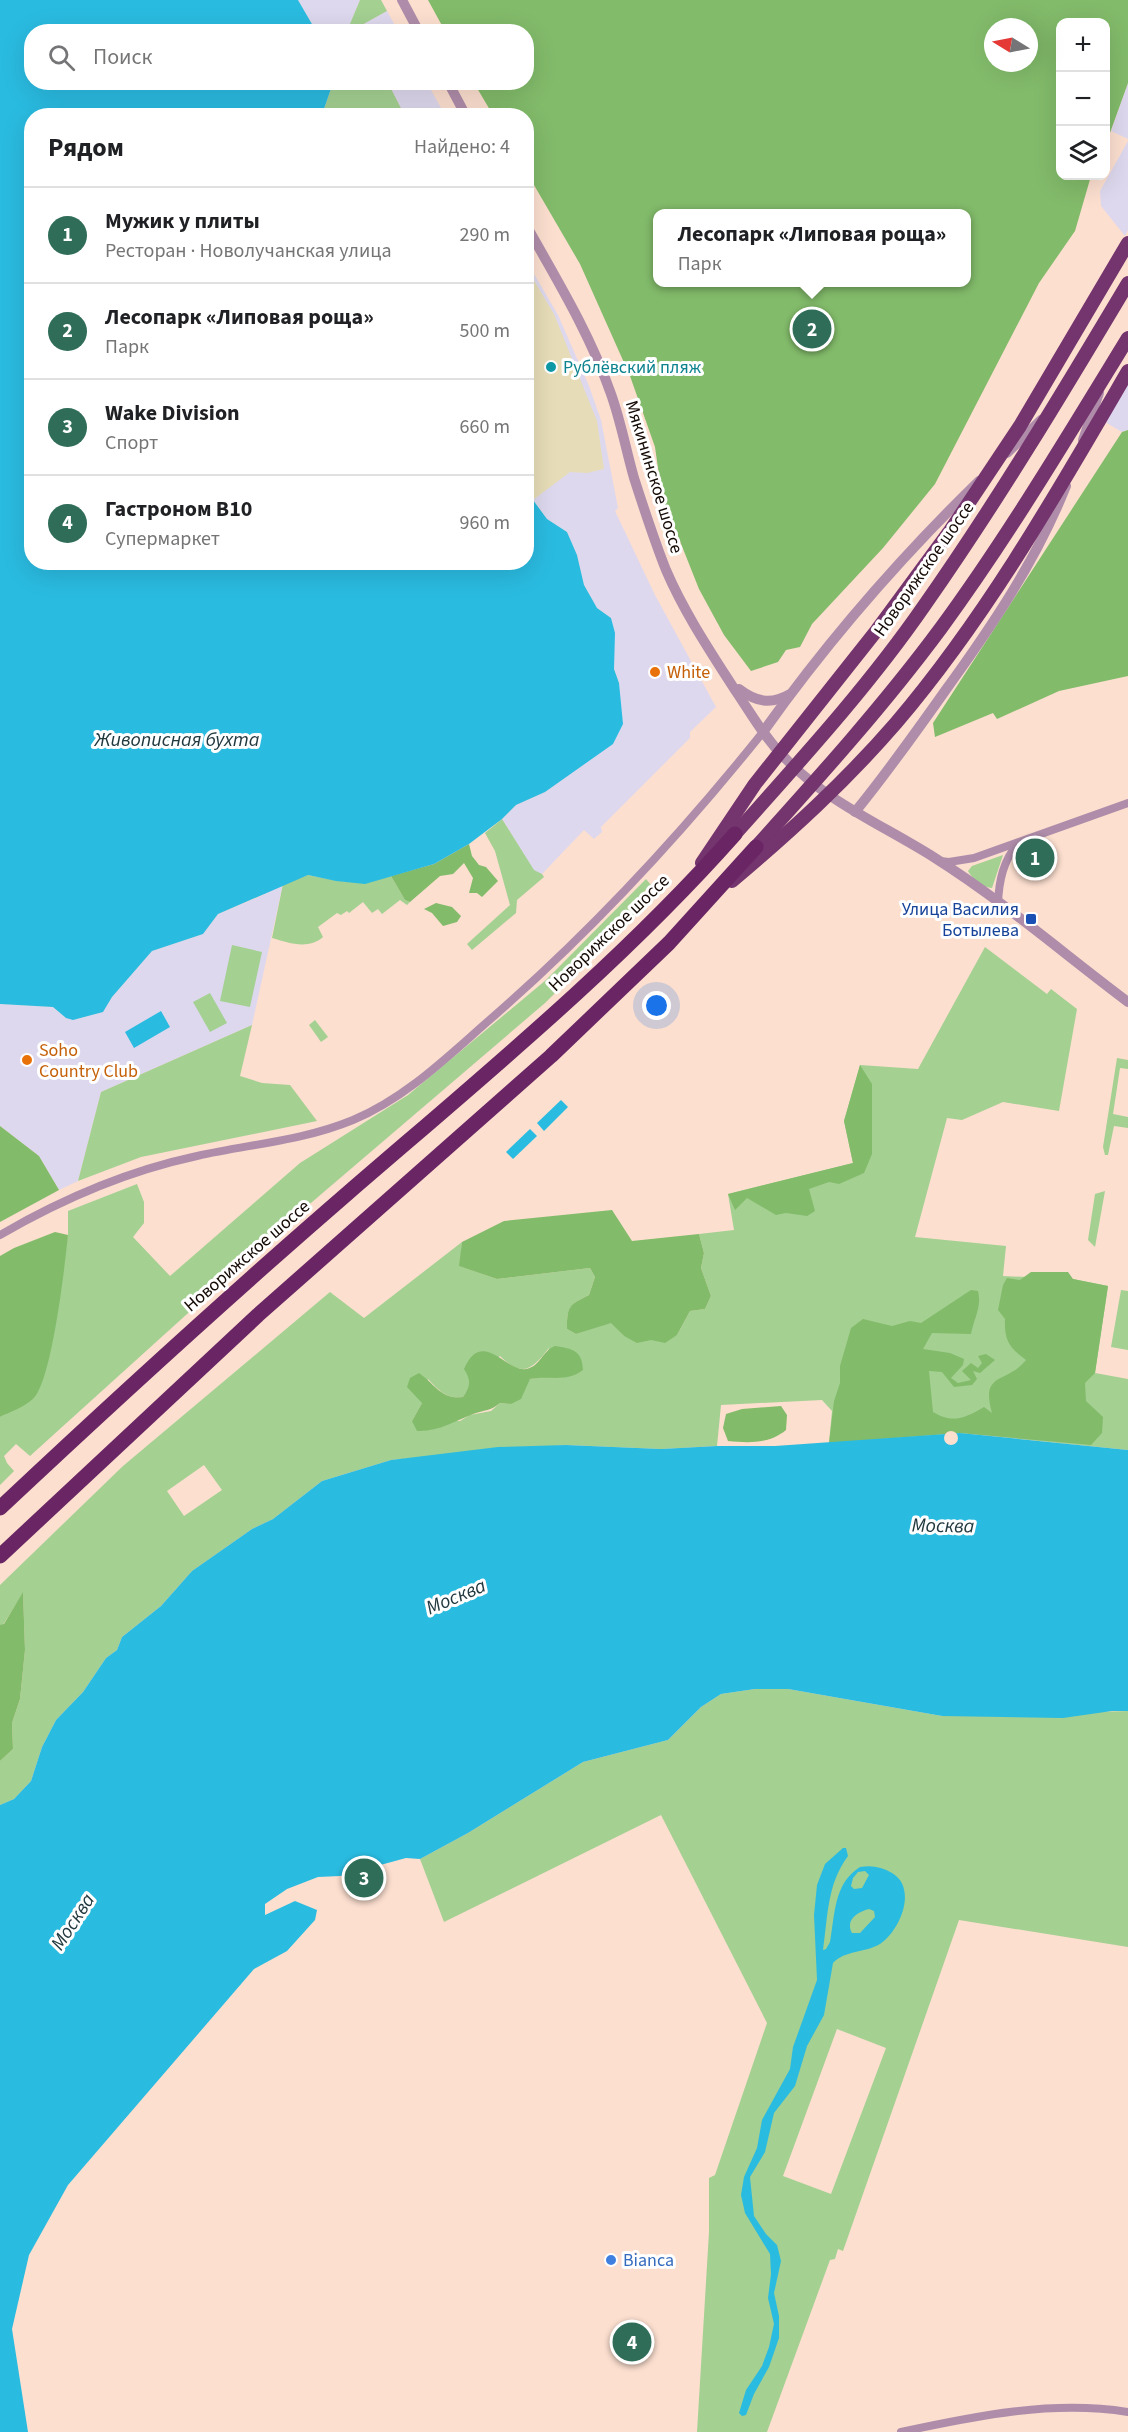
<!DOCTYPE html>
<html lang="ru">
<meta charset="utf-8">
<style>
:root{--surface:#fff;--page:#f2f2f2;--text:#202124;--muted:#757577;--line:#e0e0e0;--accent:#2f6d59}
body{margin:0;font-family:"Source Sans 3",sans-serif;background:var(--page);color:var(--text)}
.controls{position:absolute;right:18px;top:18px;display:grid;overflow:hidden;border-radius:12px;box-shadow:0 6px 24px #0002}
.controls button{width:54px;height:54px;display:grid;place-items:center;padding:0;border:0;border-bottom:2px solid var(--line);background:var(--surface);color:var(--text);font:30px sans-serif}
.compass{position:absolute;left:984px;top:18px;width:54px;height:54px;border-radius:50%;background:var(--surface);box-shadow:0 6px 24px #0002;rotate:280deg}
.you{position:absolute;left:657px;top:1006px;width:21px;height:21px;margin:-15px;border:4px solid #fff;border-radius:50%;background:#1a73e8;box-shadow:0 0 0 9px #1a73e833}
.badge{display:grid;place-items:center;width:39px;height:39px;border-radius:50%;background:var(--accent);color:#fff;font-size:20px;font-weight:700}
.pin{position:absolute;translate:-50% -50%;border:3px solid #fff;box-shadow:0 2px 6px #0006}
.popup{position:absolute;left:653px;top:209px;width:318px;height:78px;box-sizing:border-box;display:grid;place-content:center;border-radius:12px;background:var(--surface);filter:drop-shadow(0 2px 4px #0005);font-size:20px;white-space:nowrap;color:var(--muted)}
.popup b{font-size:22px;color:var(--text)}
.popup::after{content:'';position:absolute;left:50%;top:100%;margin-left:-12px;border:12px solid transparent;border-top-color:var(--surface)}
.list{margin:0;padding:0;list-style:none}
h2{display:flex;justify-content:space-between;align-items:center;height:78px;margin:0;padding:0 24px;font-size:26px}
h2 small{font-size:20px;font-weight:400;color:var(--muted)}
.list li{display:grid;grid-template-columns:39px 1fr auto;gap:18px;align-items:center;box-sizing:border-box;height:96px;padding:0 24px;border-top:2px solid var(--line)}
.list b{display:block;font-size:22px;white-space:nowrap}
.list p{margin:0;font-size:20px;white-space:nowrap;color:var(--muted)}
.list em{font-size:20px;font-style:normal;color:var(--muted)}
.icon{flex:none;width:33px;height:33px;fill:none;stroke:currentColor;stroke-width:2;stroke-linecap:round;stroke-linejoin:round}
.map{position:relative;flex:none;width:1128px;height:2432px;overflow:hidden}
.search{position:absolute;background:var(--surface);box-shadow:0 6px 24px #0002;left:24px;top:24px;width:510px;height:66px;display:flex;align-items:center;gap:15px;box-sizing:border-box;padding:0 21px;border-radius:24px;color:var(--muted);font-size:22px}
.panel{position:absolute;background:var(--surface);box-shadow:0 6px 24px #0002;left:24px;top:108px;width:510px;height:462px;border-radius:24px}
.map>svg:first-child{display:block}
</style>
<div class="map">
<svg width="1128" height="2432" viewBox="0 0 1128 2432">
<rect width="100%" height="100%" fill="#fcdfcf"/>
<g fill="#ded8ee">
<polygon points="298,0 360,0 347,32 316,31"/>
<polygon points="387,11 398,31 363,31 360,26"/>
<polygon points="388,83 427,83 445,115 402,115 404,114"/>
<polygon points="1128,83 1128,139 1111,131"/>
<polygon points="1128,141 1128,230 1125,236 1101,206 1100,191"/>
<polygon points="527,262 558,315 589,386 601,420 618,508 615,511 655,595 716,707 690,732 690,738 601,827 602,832 594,839 584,830 542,874 534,871 502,819 516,805 545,792 612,744 619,683 614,669 611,618 597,608 584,585 577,555 567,532 547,519 533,500 526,465"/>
<polygon points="1128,383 1128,430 1122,432 1105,422"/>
<polygon points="283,884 252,1025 101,1092 78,1181 59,1190 39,1156 0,1126 0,1004 53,1007 66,1018 77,1019 102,1012 112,997 152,951 203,934 218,914 261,896"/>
</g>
<g fill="#a4d092" fill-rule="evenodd">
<polygon points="360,0 381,0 387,11 360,26 363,31 347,31"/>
<polygon points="333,83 388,83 404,114 326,115 324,109"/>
<polygon points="502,819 534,870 542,874 544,877 517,900 516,913 472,950 467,944 510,905 495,851 485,833"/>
<path d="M1003,855l-11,33c-8,0 -20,-9 -24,-17l4,-5z"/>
<path d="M308,875c35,7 49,11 83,1l14,24 5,2 -3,3 -7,-5 -18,14 -4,-5 -6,4 -9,-11 -14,11 -2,-2 -6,4 -4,-2 -19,14 5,10c-15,13 -34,6 -51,1l11,-54z"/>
<polygon points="646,879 651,885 640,896 646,903 545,1003 291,1220 30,1456 16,1444 4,1456 7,1463 14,1471 0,1485 0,1417 34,1398 68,1235 68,1211 137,1184 144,1202 144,1223 133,1237 170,1276 300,1163 408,1095 546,980"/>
<polygon points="232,945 262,952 250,1007 220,1001"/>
<path d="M985,947l62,47 4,-5 26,20 -18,102 -56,-9 -41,18 -15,-2 -32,119 91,9 -3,30 70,3 35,7 -13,87 33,6v71l-168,-17 -131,10 3,-32 -10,-11 -101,5 -4,41 -56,3 -95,-4 -175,15 -69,21 -49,38 -21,10 -60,42 -31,35 -39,31 -5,13 -11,8 -23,34 -27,28 -14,27 -11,34 -17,18 -14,6v-44l13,-12 -1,-26 8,-24 5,-49 -2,-57 -20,32h-3v-40l123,-119 207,-174 34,26 98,-76 -2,24 37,13 93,-11 5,9 -6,18c-20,10 -22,12 -22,34l9,5 35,-12 13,14 27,4 26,-5 13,-24 15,-2 6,-13 -10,-28 3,-15 -5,-19 35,-4 -6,-36 125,-31 -9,-42 16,-56 58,4zM549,1348l-7,29 -12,2 -19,25 -11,-1 -9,8 -21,4 -10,6h-48l10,-18 6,-24c12,12 17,20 35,18l6,-8 1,-10 30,-23c22,22 32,14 49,-8zM204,1465l18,25 -38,26 -17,-25z"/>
<polygon points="210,993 227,1023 210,1032 193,1002"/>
<polygon points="315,1020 328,1037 321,1042 309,1025"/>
<polygon points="252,1025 240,1076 262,1083 290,1085 317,1121 141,1157 78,1181 101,1092"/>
<polygon points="1117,1058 1128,1060 1128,1069 1120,1068 1113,1114 1128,1117 1128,1128 1114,1126 1108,1155 1105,1155 1103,1147"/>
<polygon points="1105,1191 1095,1247 1088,1240 1095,1194"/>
<polygon points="1121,1290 1128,1291 1128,1350 1111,1347"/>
<path d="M755,1689h33l154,27 186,-5v236l-169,-27 -116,331 -5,-2 -3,10 -5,1 -63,172h-70l12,-200v-54l6,-3 52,-152 -106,-208 -217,107 -24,-63 48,-26 115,-71 85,-22 33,-33 20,-13zM837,2029l49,19 -55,146 -48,-18z"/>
</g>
<g fill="#82bb6a" fill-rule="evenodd">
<path d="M428,0h700v83l-22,61v-122h-46v154h31l-16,55 -36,52 -104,201 -52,64 -71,76 -12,23 -14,3 -8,12 -27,9 -27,-36 -25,-46 -37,-93 -7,-49 -25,-71 -50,-112 -53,-91 -1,-57 -33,-1 -19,-32 52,-1v-50l-81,-1zM993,27h36v36h-36zM658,214h308v68h-308z"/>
<polygon points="1128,430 1128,676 1059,691 997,719 993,713 935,737 933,723 1122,432"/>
<polygon points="469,844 472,856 479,865 486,867 498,881 482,897 477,893 469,893 473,878 464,863 453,874 440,876 410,902 405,900 391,876 434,864"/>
<polygon points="436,903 452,907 461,916 457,922 443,926 432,913 424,909"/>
<polygon points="860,1065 872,1084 872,1154 864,1173 839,1184 829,1182 809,1189 815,1211 807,1216 786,1213 776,1215 747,1198 735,1210 728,1194 853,1163 844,1121"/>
<polygon points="0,1126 39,1156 59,1190 0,1222"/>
<path d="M612,1210l20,31 67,-7 5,19 -3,15 10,28 -6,13 -15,2 -13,24 -12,8 -14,-3 -14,3 -13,-7 -13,-13 -35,11 -9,-5c0,-23 2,-24 22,-34l6,-18 -5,-9 -93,11 -38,-13 3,-24 42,-21z"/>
<path d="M55,1232l13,3c-3,29 -16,147 -35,164 -9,8 -23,13 -33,18v-161l14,-8z"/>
<path d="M1031,1272h37l5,7 35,7 -13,87 -10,10 1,18 17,16 -1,16 -11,12 -131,-12 -131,10 5,-42 6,-18v-17l11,-38 12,-9 29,7 18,-5 11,2 50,-33 7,1c4,16 -4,27 -7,43l-39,-1 -9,16 27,4 14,6 -1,6 -12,13 7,5 13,-3 -9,-9 9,-8 7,5 4,-5 -4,-7 8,-2 9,6 -15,13 -7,-2 4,8 -5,6 -18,2 -12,-15 -13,-1 4,41c20,12 32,6 51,-5l8,6c-12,-42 15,-29 34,-53 -16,-12 -22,-19 -21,-41l-7,-9 5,-25 4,-7 13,2z"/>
<path d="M555,1346c18,3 27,4 28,24 -17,13 -33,5 -53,9l-9,20 -10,5 -11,-1c-9,8 -16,7 -27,11 -18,7 -35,18 -56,17l-5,-10 10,-18 -15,-16 3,-9 9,-5c16,11 22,27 44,24 8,-11 8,-17 1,-28 18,-42 43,4 62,0 14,-2 17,-19 29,-23z"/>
<path d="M781,1406l6,9 -1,15c-17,14 -37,13 -58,11l-5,-13 3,-14 16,-5z"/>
<polygon points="23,1592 25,1650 20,1699 12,1723 13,1749 0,1761 0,1625 4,1624"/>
</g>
<polygon fill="#e6dcb7" points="526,267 554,314 597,421 604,469 587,473 570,472 533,500 526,465"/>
<g fill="#2abbe1" fill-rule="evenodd">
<polygon points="0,0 298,0 316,31 32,32 32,82 333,83 324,109 326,115 32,116 32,562 526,562 527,465 533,500 547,519 567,532 577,555 584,585 597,608 611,618 615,633 614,669 619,683 623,724 613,744 545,792 516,805 502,819 469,844 434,864 365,884 336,881 308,875 218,914 203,934 152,951 112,997 103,1012 73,1020 66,1018 53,1007 0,1004"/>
<polygon points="161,1011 170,1027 134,1048 125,1032"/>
<polygon points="561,1100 568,1107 544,1131 537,1123"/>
<polygon points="530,1129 537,1136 513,1159 506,1152"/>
<polygon points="960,1433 1128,1450 1128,1711 1112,1711 1063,1718 942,1716 788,1689 755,1689 721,1694 701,1707 668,1740 583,1762 468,1833 420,1859 406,1858 340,1876 318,1877 287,1889 265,1904 265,1915 295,1901 317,1910 315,1920 287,1951 254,1969 68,2185 29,2255 12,2329 28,2432 0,2432 0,1805 14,1799 31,1781 42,1747 56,1720 83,1692 106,1658 117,1650 122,1637 161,1606 192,1571 252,1529 273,1519 322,1481 391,1460 498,1447 566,1445 661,1449 717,1446 775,1446"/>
<path d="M843,1848h3l2,8c-21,28 -20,60 -25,94l3,-1 4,-7c5,-28 4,-59 30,-75 12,-2 22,0 32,6 26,15 8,58 -12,71 -15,9 -35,6 -47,19l-9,52 -17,31 -12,40 -21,27 -9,39 -15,25 4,39 12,18 11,11 4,16 -7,32 5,23v22l-10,29 -15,27 -8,21 -4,1 -3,-3 7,-23 16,-24 7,-19 5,-23 -6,-26 3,-24 -1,-20 -25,-41 -4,-18 3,-18 13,-29 5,-28 28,-51 3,-22 24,-67 -3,-65 3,-30 8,-21zM865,1871l4,4 -7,13 -8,1 -3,-3 2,-8 5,-6zM869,1909l5,2 1,6 -15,16h-8c-7,-13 5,-21 17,-24z"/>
</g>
<circle fill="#fcdfcf" cx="951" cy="1438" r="7"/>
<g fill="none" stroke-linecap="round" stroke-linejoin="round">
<g stroke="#af8daa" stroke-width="8">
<polyline points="940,861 949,862 974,858 1128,803"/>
<path d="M998,903c1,-22 5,-42 20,-60"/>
<path d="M0,1235c62,-36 127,-64 197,-79 53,-12 105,-15 156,-36 52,-22 92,-61 133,-97 102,-88 193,-186 277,-291"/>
<path d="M901,2432c74,-16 151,-32 227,-20"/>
</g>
<g stroke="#af8daa" stroke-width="10">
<polyline points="402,0 419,32"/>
<polyline points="448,82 466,116"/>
<path d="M526,225c31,55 64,109 85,169 10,28 15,56 23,84 10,31 20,62 32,92 18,42 44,81 69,120 15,22 29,47 48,66 43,46 100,69 152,102 68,43 129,96 193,144"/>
<polyline points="1083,440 1099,393"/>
<polyline points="1007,453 1041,420"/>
<path d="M739,689c17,13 32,16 51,5"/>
<path d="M763,732c64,-90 137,-174 216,-251"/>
<path d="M855,812c32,-39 61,-80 90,-121 47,-65 91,-130 121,-205"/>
</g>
<g stroke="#74346e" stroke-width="14">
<path d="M735,834c65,-73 133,-147 189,-228 73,-104 139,-214 204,-323"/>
<path d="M756,847c64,-71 128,-142 185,-219 68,-93 127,-192 187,-290"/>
<polyline points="702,863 755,784 877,630 950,531 1020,426 1128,243"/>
<path d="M732,881c59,-50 113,-99 164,-158 91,-107 161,-230 232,-352"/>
</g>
<g stroke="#6a2664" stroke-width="15">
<path d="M0,1508c115,-108 230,-213 349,-316 133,-115 270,-227 386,-358"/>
<polyline points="0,1556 258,1315 551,1056 669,943 756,847"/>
</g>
</g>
<circle fill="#0f9aa8" stroke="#fff" stroke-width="2" cx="551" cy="367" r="6"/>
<g fill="#e8710a" stroke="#fff" stroke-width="2">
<circle cx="655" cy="672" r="6"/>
<circle cx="27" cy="1060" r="6"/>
</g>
<rect fill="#1a4fb4" stroke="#fff" stroke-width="2" x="1025" y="913" width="12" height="12" rx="3"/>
<circle fill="#3f7fe0" stroke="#fff" stroke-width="2" cx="611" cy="2260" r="6"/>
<g text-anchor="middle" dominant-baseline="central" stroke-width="6" stroke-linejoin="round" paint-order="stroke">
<g font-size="18" fill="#0d838f" stroke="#fff" text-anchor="start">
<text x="563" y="367">Рублёвский пляж</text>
</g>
<g font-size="18" fill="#150a05" stroke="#fff">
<text transform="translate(654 477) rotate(73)">Мякининское шоссе</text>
<text transform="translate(924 569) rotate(-55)">Новорижское шоссе</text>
<text transform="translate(609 933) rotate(-44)">Новорижское шоссе</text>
<text transform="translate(247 1256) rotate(-41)">Новорижское шоссе</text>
</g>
<g font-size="18" fill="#c56008" stroke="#fff" text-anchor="start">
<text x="667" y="672">White</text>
<text x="39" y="1050">Soho<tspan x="39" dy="21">Country Club</tspan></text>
</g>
<g font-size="18" fill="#164399" stroke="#fff" text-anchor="end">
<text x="1019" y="909">Улица Василия<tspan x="1019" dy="21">Ботылева</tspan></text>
</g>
<g font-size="18" fill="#366cbe" stroke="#fff" text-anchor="start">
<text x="623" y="2260">Bianca</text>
</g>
<g font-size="20" font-style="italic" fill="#223940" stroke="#fff">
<text x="177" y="740">Живописная бухта</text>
<text transform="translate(943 1526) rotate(1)">Москва</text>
<text transform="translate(456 1597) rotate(-23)">Москва</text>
<text transform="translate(73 1922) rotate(-57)">Москва</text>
</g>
</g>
</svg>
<div class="controls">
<button>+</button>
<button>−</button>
<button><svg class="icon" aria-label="layers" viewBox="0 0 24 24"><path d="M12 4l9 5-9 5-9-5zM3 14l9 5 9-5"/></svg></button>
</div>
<svg class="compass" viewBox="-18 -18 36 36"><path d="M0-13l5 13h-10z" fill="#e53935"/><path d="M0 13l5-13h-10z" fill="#757577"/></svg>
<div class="you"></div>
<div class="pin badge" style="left:1035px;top:858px">1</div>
<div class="pin badge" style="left:812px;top:329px">2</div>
<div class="popup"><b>Лесопарк «Липовая роща»</b>Парк</div>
<div class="pin badge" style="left:364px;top:1878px">3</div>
<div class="pin badge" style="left:632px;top:2342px">4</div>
<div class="search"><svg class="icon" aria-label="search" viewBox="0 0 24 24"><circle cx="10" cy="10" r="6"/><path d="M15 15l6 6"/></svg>Поиск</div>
<section class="panel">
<h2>Рядом<small>Найдено: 4</small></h2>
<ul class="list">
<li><span class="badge">1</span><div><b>Мужик у плиты</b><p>Ресторан · Новолучанская улица</p></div><em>290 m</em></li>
<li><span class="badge">2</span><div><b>Лесопарк «Липовая роща»</b><p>Парк</p></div><em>500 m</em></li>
<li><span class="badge">3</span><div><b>Wake Division</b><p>Спорт</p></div><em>660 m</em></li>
<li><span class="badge">4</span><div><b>Гастроном B10</b><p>Супермаркет</p></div><em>960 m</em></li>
</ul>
</section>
</div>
